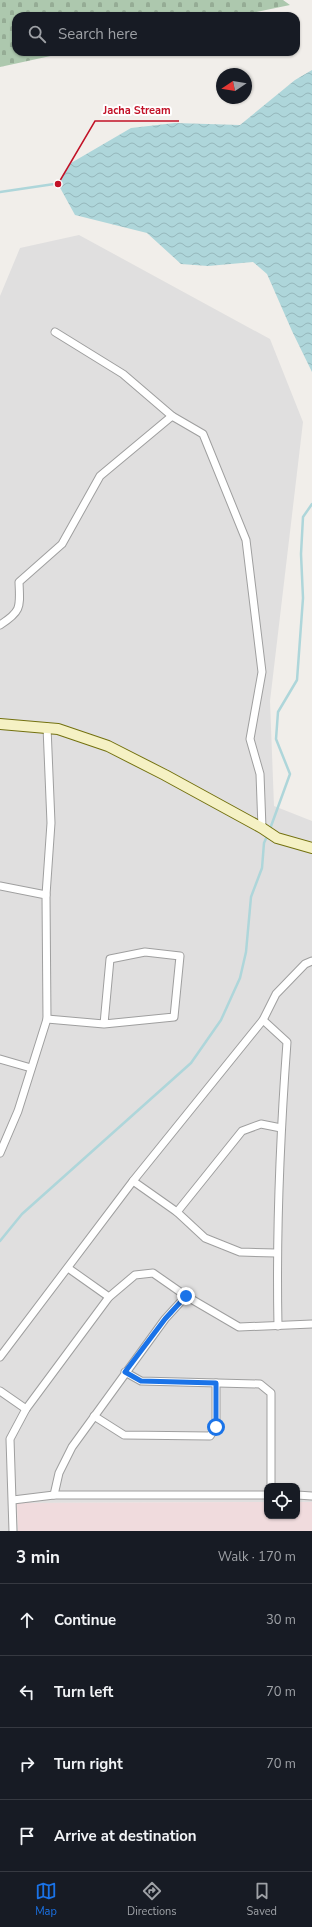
<!DOCTYPE html>
<meta charset="utf-8">
<style>
:root{--surface:#171b24;--page:#242831;--text:#f1f3f6;--muted:#9ea1a6;--line:#363941;--accent:#1a73e8}
body{margin:0;font-family:"Nunito Sans",sans-serif;background:var(--page);color:var(--text)}
.controls{position:absolute;right:12px;bottom:12px;display:grid;overflow:hidden;border-radius:8px;box-shadow:0 1px 3px #0004}
.controls button{width:36px;height:36px;display:grid;place-items:center;padding:0;border:0;border-bottom:1px solid var(--line);background:var(--surface);color:var(--text);font:20px sans-serif}
.compass{position:absolute;left:216px;top:68px;width:36px;height:36px;border-radius:50%;background:var(--surface);box-shadow:0 1px 3px #0004;rotate:258deg}
.stop{position:absolute;width:12px;height:12px;margin:-9px;border:3px solid #1a73e8;border-radius:50%;background:#fff}
.stop.end{background:#1a73e8;border-color:#fff;box-shadow:0 1px 4px #0008}
.list{margin:0;padding:0;list-style:none}
h2{display:flex;justify-content:space-between;align-items:center;height:52px;margin:0;padding:0 16px;font-size:17px}
h2 small{font-size:13px;font-weight:400;color:var(--muted)}
.list li{display:grid;grid-template-columns:26px 1fr auto;gap:12px;align-items:center;box-sizing:border-box;height:72px;padding:0 16px;border-top:1px solid var(--line)}
.list b{display:block;font-size:15px;white-space:nowrap}
.list em{font-size:13px;font-style:normal;color:var(--muted)}
.icon{flex:none;width:22px;height:22px;fill:none;stroke:currentColor;stroke-width:2;stroke-linecap:round;stroke-linejoin:round}
.map{position:relative;flex:none;width:312px;height:1531px;overflow:hidden}
.search{position:absolute;background:var(--surface);box-shadow:0 1px 3px #0004;left:12px;right:12px;top:12px;height:44px;display:flex;align-items:center;gap:10px;box-sizing:border-box;padding:0 14px;border-radius:12px;color:var(--muted);font-size:15px}
.sheet{height:340px;background:var(--surface)}
nav{display:flex;justify-content:space-around;align-items:center;box-sizing:border-box;height:56px;border-top:1px solid var(--line);background:var(--surface);font-size:11px;color:var(--muted)}
nav a{display:grid;justify-items:center;gap:2px}
nav .on{color:var(--accent)}
.map>svg:first-child{display:block}
</style>
<div class="map">
<svg width="312" height="1531" viewBox="0 0 312 1531">
<defs>
<pattern id="cemetery-stones" width="16" height="16" patternUnits="userSpaceOnUse"><rect width="16" height="16" fill="#adc8ae"/><path d="M2 7V4a2 2 0 0 1 4 0v3zM10 15v-3a2 2 0 0 1 4 0v3z" fill="#95ac95"/></pattern>
<pattern id="water-waves" width="16" height="10" patternUnits="userSpaceOnUse"><rect width="16" height="10" fill="#aed6da"/><path d="M0 5q4-4 8 0t8 0" fill="none" stroke="#95b7bb"/></pattern>
</defs>
<rect width="100%" height="100%" fill="#f1eeea"/>
<polygon fill="#e0dfdf" points="79,235 270,339 303,422 270,701 274,806 312,821 312,1502 297,1502 297,1486 267,1486 267,1502 17,1503 18,1531 0,1531 0,296 20,248"/>
<polygon fill="#f0dbdd" points="267,1502 267,1516 297,1516 297,1502 312,1502 312,1531 18,1531 17,1503"/>
<polygon fill="url(#cemetery-stones)" points="0,0 283,0 290,5 237,16 16,16 16,52 69,52 0,67"/>
<polygon fill="url(#water-waves)" points="312,70 312,372 292,331 267,274 253,262 208,266 181,264 147,233 75,215 58,184 71,163 131,128 175,123 240,125 295,80"/>
<g fill="none" stroke-linecap="round" stroke-linejoin="round">
<g stroke="#aed6da" stroke-width="2.5">
<polyline points="0,192 61,183"/>
<polyline points="270,829 290,774 276,739 278,712 297,680 303,598 301,554 303,517 312,504"/>
<polyline points="0,1241 22,1214 191,1063 221,1020 240,978 246,952 251,897 262,868 264,843 268,834"/>
</g>
<g stroke="#9f9f9f" stroke-width="9">
<g id="street">
<polyline points="55,332 123,374 172,416"/>
<path d="M0,625c22,-14 20,-18 19,-43l43,-38 38,-68 72,-60 31,18 43,106 16,132 -12,67 10,35 2,54"/>
<polyline points="0,886 46,895 47,1019 18,1111 0,1153"/>
<polyline points="46,895 51,823 47,727"/>
<polyline points="47,1019 104,1024 174,1017 180,956 145,952 110,959 104,1024"/>
<path d="M263,1020l24,22c-7,95 -11,189 -9,284"/>
<polyline points="0,1059 31,1068"/>
<polyline points="133,1181 177,1212 205,1238 240,1252 276,1253"/>
<polyline points="177,1212 242,1131 261,1124 281,1128"/>
<polyline points="68,1268 109,1297"/>
<polyline points="0,1357 133,1181 263,1020 276,994 305,964 312,961"/>
<polyline points="125,1372 141,1381 260,1384 271,1393 271,1486"/>
<polyline points="0,1391 26,1409"/>
<polyline points="94,1416 124,1435 210,1436 216,1427 216,1383"/>
<polyline points="54,1495 59,1473 72,1447 165,1319 186,1296"/>
<polyline points="297,1495 312,1496"/>
<polyline points="13,1500 54,1495 267,1495"/>
<polyline points="13,1531 10,1439 26,1409 109,1297 135,1275 153,1273 186,1296 239,1327 312,1324"/>
</g>
</g>
<g stroke="#73710f" stroke-width="12">
<polyline id="secondary" points="0,724 58,729 108,746 165,775 262,828 277,838 312,848"/>
</g>
<use href="#street" stroke="#fff" stroke-width="7"/>
<use href="#secondary" stroke="#f5f1c4" stroke-width="10"/>
</g>
<g fill="none" stroke-linecap="round" stroke-linejoin="round">
<polyline stroke="#1a73e8" stroke-width="5" points="186,1296 165,1319 125,1372 141,1381 216,1383 216,1427"/>
</g>
<path fill="none" stroke="#c21227" stroke-width="1.5" d="M58 184L95 121H179"/>
<circle fill="#c21227" stroke="#fff" stroke-width="1.5" cx="58" cy="184" r="4"/>
<g font-size="11" text-anchor="middle" font-weight="bold" fill="#c21227" stroke="#fff" stroke-width="4" stroke-linejoin="round" paint-order="stroke">
<text x="137" y="114">Jacha Stream</text>
</g>
</svg>
<div class="controls">
<button><svg class="icon" aria-label="locate" viewBox="0 0 24 24"><circle cx="12" cy="12" r="6"/><path d="M12 2v4M12 18v4M2 12h4M18 12h4"/></svg></button>
</div>
<svg class="compass" viewBox="-18 -18 36 36"><path d="M0-13l5 13h-10z" fill="#e53935"/><path d="M0 13l5-13h-10z" fill="#9ea1a6"/></svg>
<div class="stop" style="left:216px;top:1427px"></div>
<div class="stop end" style="left:186px;top:1296px"></div>
<div class="search"><svg class="icon" aria-label="search" viewBox="0 0 24 24"><circle cx="10" cy="10" r="6"/><path d="M15 15l6 6"/></svg>Search here</div>
</div>
<section class="sheet">
<h2>3 min<small>Walk · 170 m</small></h2>
<ul class="list">
<li><svg class="icon" aria-label="ahead" viewBox="0 0 24 24"><path d="M12 20V5M6 11l6-6 6 6"/></svg><div><b>Continue</b></div><em>30 m</em></li>
<li><svg class="icon" aria-label="left" viewBox="0 0 24 24"><path d="M17 20v-9H6M10 6l-5 5 5 5"/></svg><div><b>Turn left</b></div><em>70 m</em></li>
<li><svg class="icon" aria-label="right" viewBox="0 0 24 24"><path d="M7 20v-9h11M14 6l5 5-5 5"/></svg><div><b>Turn right</b></div><em>70 m</em></li>
<li><svg class="icon" aria-label="arrive" viewBox="0 0 24 24"><path d="M6 21V4h12l-3 4 3 4H6"/></svg><div><b>Arrive at destination</b></div></li>
</ul>
</section>
<nav>
<a class="on"><svg class="icon" aria-label="map" viewBox="0 0 24 24"><path d="M3 6l6-2 6 2 6-2v14l-6 2-6-2-6 2zM9 4v14M15 6v14"/></svg>Map</a>
<a><svg class="icon" aria-label="directions" viewBox="0 0 24 24"><path d="M12 3l9 9-9 9-9-9zM9 14v-3h6M13 9l2 2-2 2"/></svg>Directions</a>
<a><svg class="icon" aria-label="saved" viewBox="0 0 24 24"><path d="M7 4h10v16l-5-4-5 4z"/></svg>Saved</a>
</nav>
